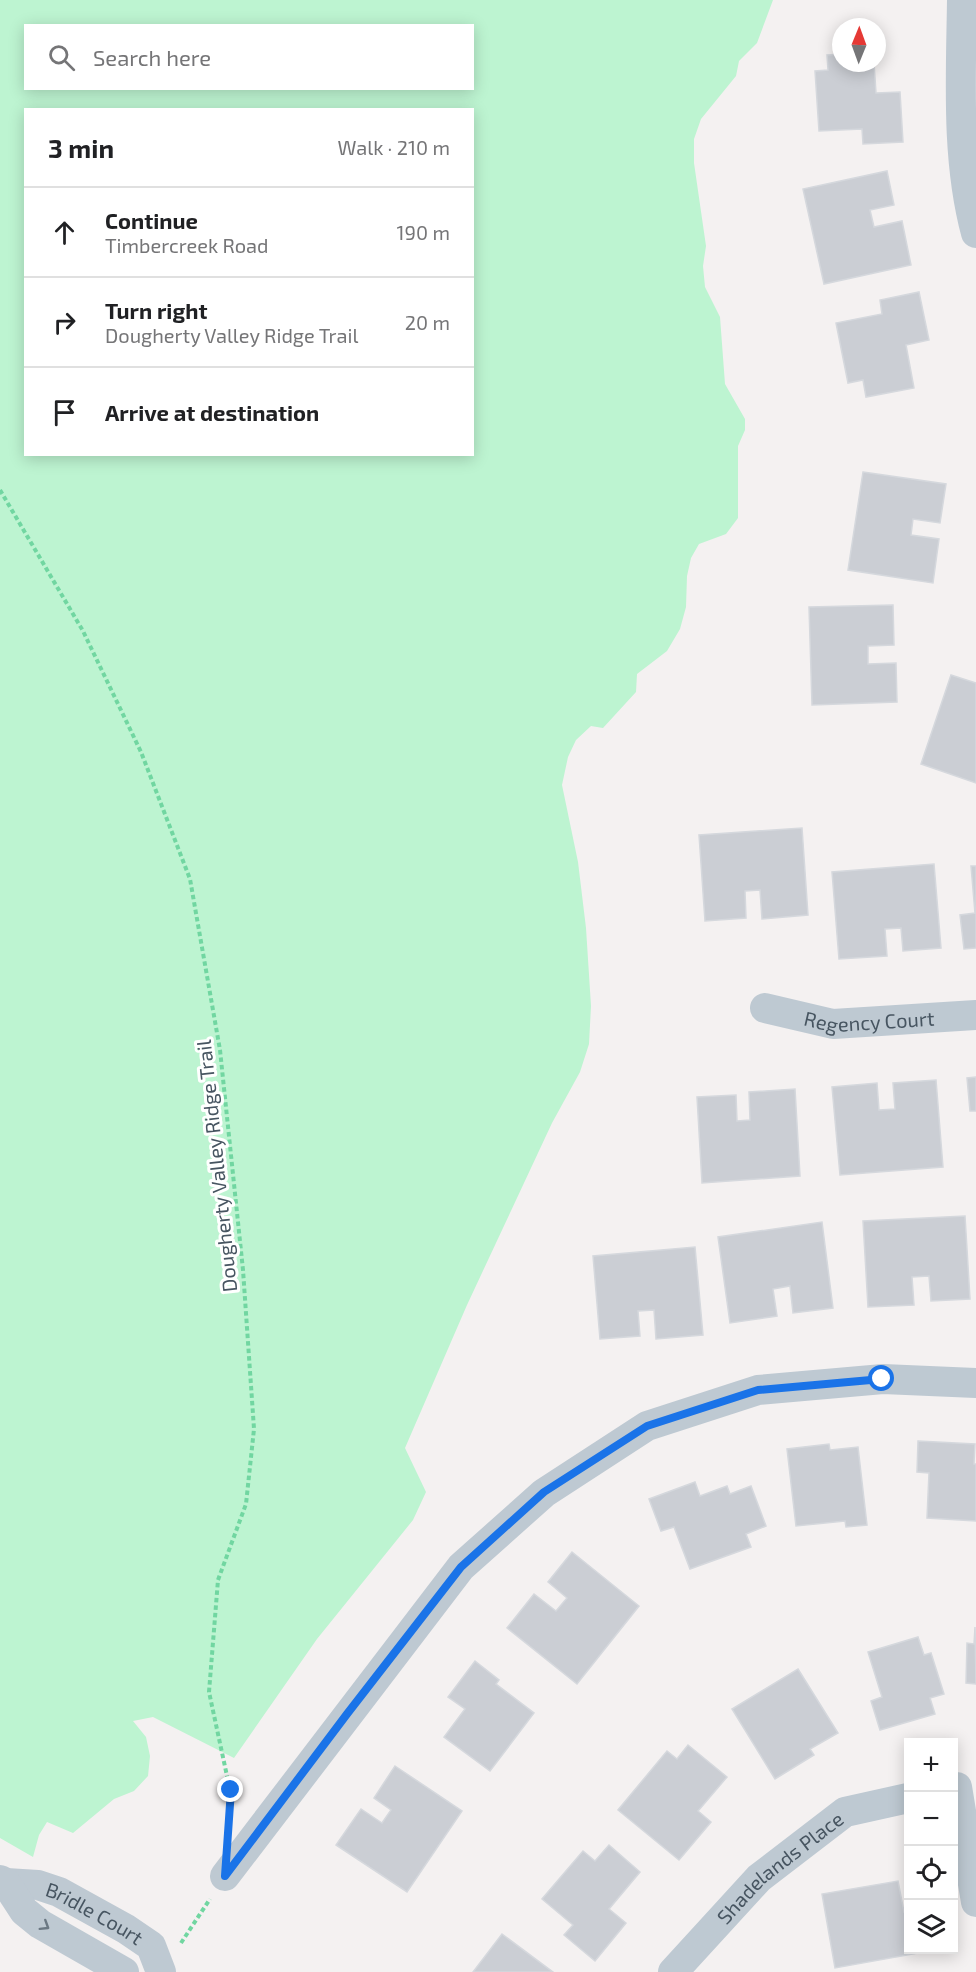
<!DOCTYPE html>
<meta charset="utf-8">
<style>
:root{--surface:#fff;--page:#f2f2f2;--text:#202124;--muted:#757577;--line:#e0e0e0}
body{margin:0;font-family:"Exo 2",sans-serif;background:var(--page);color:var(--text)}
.controls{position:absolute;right:18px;bottom:18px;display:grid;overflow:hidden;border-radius:0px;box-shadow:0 3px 15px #0003}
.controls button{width:54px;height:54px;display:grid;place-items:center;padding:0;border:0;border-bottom:2px solid var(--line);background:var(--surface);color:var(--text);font:30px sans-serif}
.compass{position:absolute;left:832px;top:18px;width:54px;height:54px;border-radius:50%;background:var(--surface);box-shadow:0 3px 15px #0003;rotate:1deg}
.stop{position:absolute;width:18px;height:18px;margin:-14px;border:4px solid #1a73e8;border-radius:50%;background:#fff}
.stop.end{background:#1a73e8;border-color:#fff;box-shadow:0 2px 6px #0008}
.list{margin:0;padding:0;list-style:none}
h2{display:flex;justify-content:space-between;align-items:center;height:78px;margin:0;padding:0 24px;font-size:26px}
h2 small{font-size:20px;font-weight:400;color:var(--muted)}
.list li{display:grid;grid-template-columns:39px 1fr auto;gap:18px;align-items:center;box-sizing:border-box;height:90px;padding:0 24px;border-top:2px solid var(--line)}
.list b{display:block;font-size:22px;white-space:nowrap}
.list p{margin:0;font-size:20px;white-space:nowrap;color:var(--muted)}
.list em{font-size:20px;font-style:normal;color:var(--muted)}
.icon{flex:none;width:33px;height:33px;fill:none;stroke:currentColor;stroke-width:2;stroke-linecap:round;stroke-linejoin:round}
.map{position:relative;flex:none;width:976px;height:1972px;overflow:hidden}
.search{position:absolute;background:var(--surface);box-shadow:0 3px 15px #0003;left:24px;top:24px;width:450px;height:66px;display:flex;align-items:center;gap:15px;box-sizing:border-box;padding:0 21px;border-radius:0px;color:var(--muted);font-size:22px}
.panel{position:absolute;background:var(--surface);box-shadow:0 3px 15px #0003;left:24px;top:108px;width:450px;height:348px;border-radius:0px}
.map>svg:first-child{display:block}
</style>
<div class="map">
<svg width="976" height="1972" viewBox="0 0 976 1972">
<rect width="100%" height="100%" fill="#f4f1f1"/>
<path fill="#bdf4d1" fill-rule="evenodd" d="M0,0h773l-16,43 -18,18 -3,15 -35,43 -7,20v24l12,83 -3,20 2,21 15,30 5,67 20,35v11l-7,16v72l-12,16 -27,10 -8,14 -4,18 -1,31 -6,22 -13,22 -30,23 -1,18 -33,36 -12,-2 -15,14 -8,17 -6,28 16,77 8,66 5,78 -2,38 -9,28 -28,51 -85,182 -62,143 21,44 -13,28 -96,119 -83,119 -81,-41 -20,4 13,16 4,19 -2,20 -14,15 -20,8 -41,34 -26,-11 -8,13 -6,22 -33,-19zM26,26h446v62h-446zM26,110h446v344h-446z"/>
<g fill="#cbced4" stroke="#d5d8dd" stroke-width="1.5">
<polygon points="841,54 841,63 874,63 876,93 900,92 903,142 863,144 862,129 819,131 815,71 828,70 827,55"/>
<polygon points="887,171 894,205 870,210 874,227 902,221 911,265 824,284 803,189"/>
<polygon points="919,292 929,340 906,345 914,388 866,397 863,380 848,383 836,323 882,314 880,300"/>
<polygon points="863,472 946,484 940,523 913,519 911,535 939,539 933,583 848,570"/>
<polygon points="893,605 894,645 868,646 868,664 896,663 897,702 812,705 809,607"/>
<polygon points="951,675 976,683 976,783 921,764"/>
<polygon points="802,828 808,915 762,919 760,890 745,891 746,918 705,921 699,835"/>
<polygon points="934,864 941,948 903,951 901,928 885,929 887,956 839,959 832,872"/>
<polygon points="971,866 976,866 976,948 964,949 960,915 975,913"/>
<polygon points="976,1077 976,1111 970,1111 967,1078"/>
<polygon points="936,1080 943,1167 840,1175 832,1087 877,1083 879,1110 895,1109 893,1083"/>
<polygon points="795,1089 800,1176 702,1183 697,1097 736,1095 737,1121 750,1120 749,1092"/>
<polygon points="965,1216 970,1299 931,1301 929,1276 912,1277 914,1305 868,1307 863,1221"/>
<polygon points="822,1222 833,1308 793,1313 790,1286 773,1289 777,1316 730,1323 718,1237"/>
<polygon points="695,1247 703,1335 656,1339 654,1310 638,1311 640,1336 600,1339 593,1256"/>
<polygon points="918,1441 975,1444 974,1464 976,1464 976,1521 927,1518 929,1473 917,1472"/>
<polygon points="829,1444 830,1450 858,1447 867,1525 846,1527 845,1521 796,1526 787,1449"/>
<polygon points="695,1482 700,1496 727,1486 730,1494 751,1486 766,1526 746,1534 751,1547 690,1569 674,1527 661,1531 649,1499"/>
<polygon points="572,1552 639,1606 577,1684 507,1628 534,1594 556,1611 567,1598 548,1582"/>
<polygon points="975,1627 976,1684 966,1683 967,1643 974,1644"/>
<polygon points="918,1637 924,1655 931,1653 944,1694 930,1698 935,1714 880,1730 871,1701 882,1697 868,1652"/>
<polygon points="475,1661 499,1680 496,1684 534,1713 490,1771 444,1737 465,1709 448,1697"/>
<polygon points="798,1669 838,1733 810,1749 814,1755 775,1779 732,1709"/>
<polygon points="688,1745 727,1777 698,1811 711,1822 679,1860 618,1810 667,1751 677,1759"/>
<polygon points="395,1766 462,1811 407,1892 336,1845 361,1809 382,1823 391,1810 374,1798"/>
<polygon points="609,1845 640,1872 609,1909 626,1923 595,1961 564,1935 573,1925 542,1899 583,1851 595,1861"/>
<polygon points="898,1881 904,1912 908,1911 908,1950 923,1950 924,1952 835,1968 822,1894"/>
<polygon points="502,1934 553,1972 473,1972"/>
</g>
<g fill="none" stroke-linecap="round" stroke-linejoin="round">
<g stroke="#71d6a1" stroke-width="4" stroke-dasharray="4.5 3" stroke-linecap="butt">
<polyline points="0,490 83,631 141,752 190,879 220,1050 243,1270 254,1429 246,1504 218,1580 209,1692 230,1790 228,1821"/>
<polyline points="181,1943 210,1899"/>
</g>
<g stroke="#bec9d2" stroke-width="30">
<path d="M962,0c-1,76 -6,159 14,233"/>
<path id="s1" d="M765,1008l68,16 143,-9"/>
<polyline points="957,1787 976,1902"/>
<polyline points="225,1876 461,1567 544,1493 647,1426 758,1390 883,1379 976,1383"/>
<path id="s2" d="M0,1880l6,3 32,2 21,7 67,37 25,17 10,26"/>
<polyline points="6,1883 24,1911 40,1924 124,1972"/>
<path id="s3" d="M673,1972l86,-94 86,-66 63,-14"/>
</g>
</g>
<defs><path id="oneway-chevron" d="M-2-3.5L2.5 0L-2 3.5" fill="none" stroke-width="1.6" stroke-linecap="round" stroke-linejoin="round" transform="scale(1.5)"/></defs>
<use stroke="#6b7883" href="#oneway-chevron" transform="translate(45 1926) rotate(32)"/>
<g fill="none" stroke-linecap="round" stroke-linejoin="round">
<polyline stroke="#1a73e8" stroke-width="8" points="231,1790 225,1876 347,1714 461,1567 544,1492 647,1426 758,1390 882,1379"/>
</g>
<g text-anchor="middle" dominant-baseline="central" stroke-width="6" stroke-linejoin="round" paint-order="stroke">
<g font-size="20" fill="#475561" stroke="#fff">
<text stroke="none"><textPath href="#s1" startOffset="106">Regency Court</textPath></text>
<text transform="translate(216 1166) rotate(-96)">Dougherty Valley Ridge Trail</text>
<text stroke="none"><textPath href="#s3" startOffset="150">Shadelands Place</textPath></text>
<text stroke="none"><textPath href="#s2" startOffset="102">Bridle Court</textPath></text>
</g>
</g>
</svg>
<div class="controls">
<button>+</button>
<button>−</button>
<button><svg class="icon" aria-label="locate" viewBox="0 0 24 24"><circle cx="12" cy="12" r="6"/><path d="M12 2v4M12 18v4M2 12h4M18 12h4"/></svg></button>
<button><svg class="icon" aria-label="layers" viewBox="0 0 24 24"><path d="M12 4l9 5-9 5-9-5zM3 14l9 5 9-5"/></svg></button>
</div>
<svg class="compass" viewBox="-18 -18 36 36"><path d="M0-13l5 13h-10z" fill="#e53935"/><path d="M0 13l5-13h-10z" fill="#757577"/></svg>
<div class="stop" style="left:882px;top:1379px"></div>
<div class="stop end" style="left:231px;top:1790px"></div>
<div class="search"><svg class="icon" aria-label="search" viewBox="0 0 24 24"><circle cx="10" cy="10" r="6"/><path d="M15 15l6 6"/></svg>Search here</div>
<section class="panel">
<h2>3 min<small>Walk · 210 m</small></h2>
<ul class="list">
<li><svg class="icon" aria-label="ahead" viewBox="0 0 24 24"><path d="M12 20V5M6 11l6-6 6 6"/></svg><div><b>Continue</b><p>Timbercreek Road</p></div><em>190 m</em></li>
<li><svg class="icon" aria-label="right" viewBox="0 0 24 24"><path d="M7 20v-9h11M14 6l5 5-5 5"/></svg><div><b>Turn right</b><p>Dougherty Valley Ridge Trail</p></div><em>20 m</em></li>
<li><svg class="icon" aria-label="arrive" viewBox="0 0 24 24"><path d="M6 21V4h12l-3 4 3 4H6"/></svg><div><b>Arrive at destination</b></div></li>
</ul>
</section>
</div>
